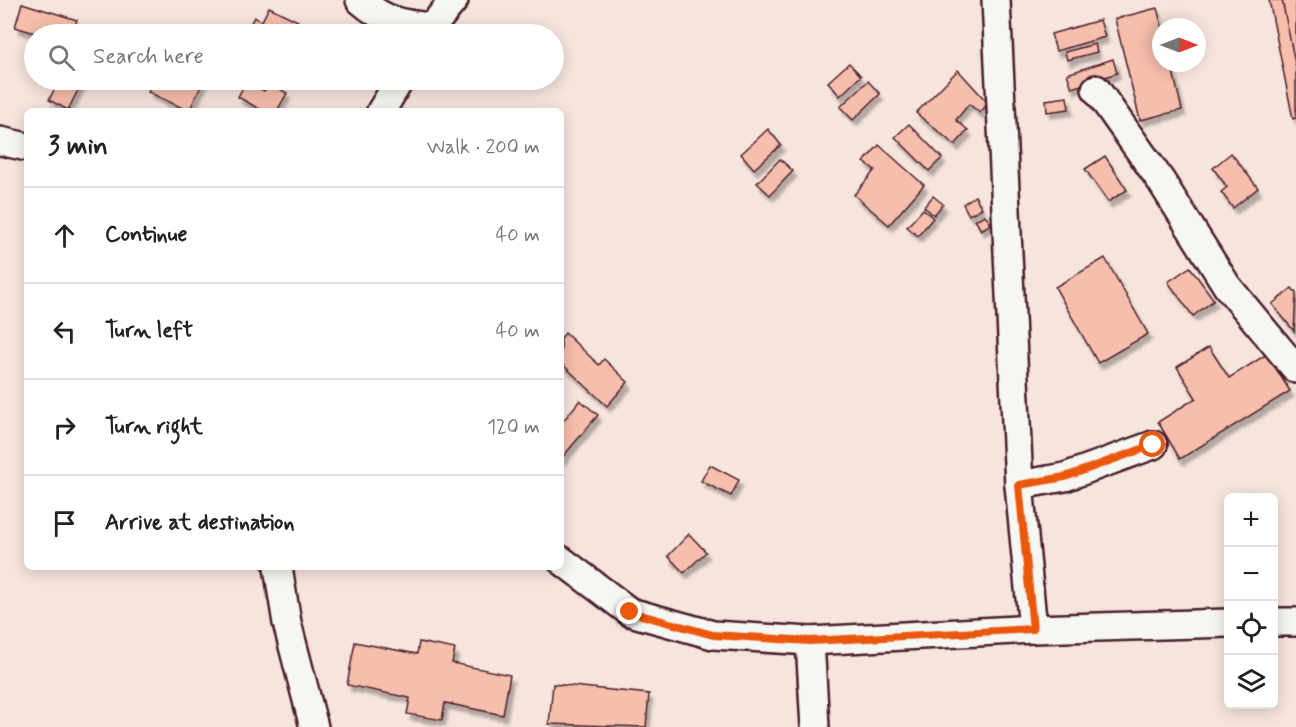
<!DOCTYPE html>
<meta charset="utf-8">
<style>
:root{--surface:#fff;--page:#f2f2f2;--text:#222;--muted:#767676;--line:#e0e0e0}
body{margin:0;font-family:Mynerve,sans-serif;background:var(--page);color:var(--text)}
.controls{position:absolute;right:18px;bottom:18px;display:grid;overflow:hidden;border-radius:9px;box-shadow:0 3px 15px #0003}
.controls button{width:54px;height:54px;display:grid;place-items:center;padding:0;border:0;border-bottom:2px solid var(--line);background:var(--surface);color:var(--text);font:30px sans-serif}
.compass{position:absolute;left:1152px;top:18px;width:54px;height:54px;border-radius:50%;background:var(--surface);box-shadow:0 3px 15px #0003;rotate:90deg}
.stop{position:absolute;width:18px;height:18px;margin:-14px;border:4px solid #ea580c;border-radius:50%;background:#fff}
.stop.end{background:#ea580c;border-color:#fff;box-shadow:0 2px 6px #0008}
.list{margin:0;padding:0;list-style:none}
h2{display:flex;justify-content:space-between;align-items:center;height:78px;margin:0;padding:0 24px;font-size:26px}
h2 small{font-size:20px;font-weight:400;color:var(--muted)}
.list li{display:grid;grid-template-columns:39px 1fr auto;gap:18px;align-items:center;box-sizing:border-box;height:96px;padding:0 24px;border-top:2px solid var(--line)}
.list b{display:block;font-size:22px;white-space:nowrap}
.list em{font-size:20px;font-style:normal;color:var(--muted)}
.icon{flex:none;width:33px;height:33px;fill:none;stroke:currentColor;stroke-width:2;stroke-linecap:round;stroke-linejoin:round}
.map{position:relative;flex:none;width:1296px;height:727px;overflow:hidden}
.search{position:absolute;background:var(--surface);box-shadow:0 3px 15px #0003;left:24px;top:24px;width:540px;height:66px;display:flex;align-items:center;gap:15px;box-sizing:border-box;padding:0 21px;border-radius:33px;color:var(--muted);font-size:22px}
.panel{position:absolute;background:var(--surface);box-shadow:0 3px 15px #0003;left:24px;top:108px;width:540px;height:462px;border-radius:9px}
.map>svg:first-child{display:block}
</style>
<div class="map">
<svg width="1296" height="727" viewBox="0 0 1296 727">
<defs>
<filter id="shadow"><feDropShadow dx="3.5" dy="6" stdDeviation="1.5" flood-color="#0004"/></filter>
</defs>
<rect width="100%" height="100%" fill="#f6e5dd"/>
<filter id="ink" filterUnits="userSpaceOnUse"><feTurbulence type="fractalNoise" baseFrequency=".0167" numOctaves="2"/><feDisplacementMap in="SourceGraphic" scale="12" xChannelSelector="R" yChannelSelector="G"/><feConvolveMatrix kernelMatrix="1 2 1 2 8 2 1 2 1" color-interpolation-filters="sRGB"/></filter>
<g filter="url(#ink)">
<g fill="#f6beac" stroke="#4a1f2b" stroke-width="1.5" filter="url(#shadow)">
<polygon points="1269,0 1296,0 1296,118 1293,119"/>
<polygon points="1282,0 1296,0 1296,68"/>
<polygon points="22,3 77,20 72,34 38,34 15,27"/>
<polygon points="269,7 298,21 293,31 299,34 245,34 254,17 262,21"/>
<polygon points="1157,8 1162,27 1161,63 1171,63 1182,110 1140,120 1115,19"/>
<polygon points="1100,20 1105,37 1056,51 1051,34"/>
<polygon points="1095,44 1097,52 1067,60 1065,52"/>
<polygon points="1113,59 1117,73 1072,88 1067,74"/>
<polygon points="849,63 861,76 840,96 828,82"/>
<polygon points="958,70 988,103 980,113 969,104 956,120 968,130 955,145 916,113"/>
<polygon points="59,80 83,80 68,110 49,100"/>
<polygon points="154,80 204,80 189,111 148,92"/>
<polygon points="246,81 264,91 269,83 287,93 277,111 263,111 238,97"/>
<polygon points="868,81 880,94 853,120 840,107"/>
<polygon points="1067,97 1069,109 1047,112 1046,100"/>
<polygon points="909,124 942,158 929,171 895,137"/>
<polygon points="768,129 781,145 754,169 741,154"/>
<polygon points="879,145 924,185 889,225 854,195 875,170 864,162"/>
<polygon points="1231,153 1258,188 1233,208 1221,192 1227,187 1213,168"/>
<polygon points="1105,156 1127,190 1108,202 1085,169"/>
<polygon points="780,159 793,171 770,195 757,183"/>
<polygon points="933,196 943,204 934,215 924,207"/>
<polygon points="975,196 982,208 969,215 963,204"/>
<polygon points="923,209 933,218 918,236 907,227"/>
<polygon points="985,215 991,224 981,230 975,220"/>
<polygon points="1105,258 1148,334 1098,363 1055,287"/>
<polygon points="1190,267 1214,300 1193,316 1168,282"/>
<polygon points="1292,288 1296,293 1294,331 1272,304"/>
<polygon points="565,333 599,365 604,359 628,382 607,406 561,363 561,338"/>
<polygon points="1209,347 1229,378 1267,354 1290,391 1180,459 1158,422 1196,398 1177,367"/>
<polygon points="580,400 598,415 561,459 561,417 564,420"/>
<polygon points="710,465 739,480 731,496 701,481"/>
<polygon points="689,534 706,552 684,573 668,556"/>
<polygon points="355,642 417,654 419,642 455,649 452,663 510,675 503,715 445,703 442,720 407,714 410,698 347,685"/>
<polygon points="553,684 649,694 646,727 549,724"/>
</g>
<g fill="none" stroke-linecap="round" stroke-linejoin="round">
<g stroke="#4a1f2b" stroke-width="32">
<g id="minor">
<path d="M360,0c24,21 40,24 71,27"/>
<polyline points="996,0 1019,485 1033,629"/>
<polyline points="426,34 454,0"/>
<polyline points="1096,89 1161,181 1227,286 1296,369"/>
<polyline points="381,111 400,80"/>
<polyline points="0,141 27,147"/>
<polyline points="1019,485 1065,477 1153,445"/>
<polyline points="561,560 630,612 713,635 810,641 1033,629 1228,623"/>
<polyline points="278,567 287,623 314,727"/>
<polyline points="1274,622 1296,622"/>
<polyline points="810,641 815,727"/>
</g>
</g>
<use href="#minor" stroke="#f6f6f2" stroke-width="27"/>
</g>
</g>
<g fill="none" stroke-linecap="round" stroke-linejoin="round" filter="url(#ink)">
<polyline stroke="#ea580c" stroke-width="8" points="630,612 713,635 810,641 1033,629 1019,485 1065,477 1153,445"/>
</g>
</svg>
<div class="controls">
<button>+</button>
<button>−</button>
<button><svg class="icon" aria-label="locate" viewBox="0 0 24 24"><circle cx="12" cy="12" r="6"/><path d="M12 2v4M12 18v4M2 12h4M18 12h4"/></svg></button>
<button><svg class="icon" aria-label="layers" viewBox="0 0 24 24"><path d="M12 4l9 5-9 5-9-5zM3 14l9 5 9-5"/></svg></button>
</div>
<svg class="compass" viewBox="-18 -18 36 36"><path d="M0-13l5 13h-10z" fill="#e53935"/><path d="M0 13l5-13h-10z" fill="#767676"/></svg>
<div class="stop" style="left:1153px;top:445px"></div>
<div class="stop end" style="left:630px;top:612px"></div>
<div class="search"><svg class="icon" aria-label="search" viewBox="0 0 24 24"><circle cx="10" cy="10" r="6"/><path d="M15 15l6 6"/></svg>Search here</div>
<section class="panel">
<h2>3 min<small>Walk · 200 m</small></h2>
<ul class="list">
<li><svg class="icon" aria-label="ahead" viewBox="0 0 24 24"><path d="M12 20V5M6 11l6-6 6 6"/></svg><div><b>Continue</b></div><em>40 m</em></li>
<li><svg class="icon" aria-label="left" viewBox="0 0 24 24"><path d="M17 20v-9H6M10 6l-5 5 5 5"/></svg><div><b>Turn left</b></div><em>40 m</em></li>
<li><svg class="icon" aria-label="right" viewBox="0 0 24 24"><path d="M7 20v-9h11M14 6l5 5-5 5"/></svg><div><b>Turn right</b></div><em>120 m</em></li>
<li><svg class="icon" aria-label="arrive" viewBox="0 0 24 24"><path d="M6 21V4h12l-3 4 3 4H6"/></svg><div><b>Arrive at destination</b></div></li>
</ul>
</section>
</div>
